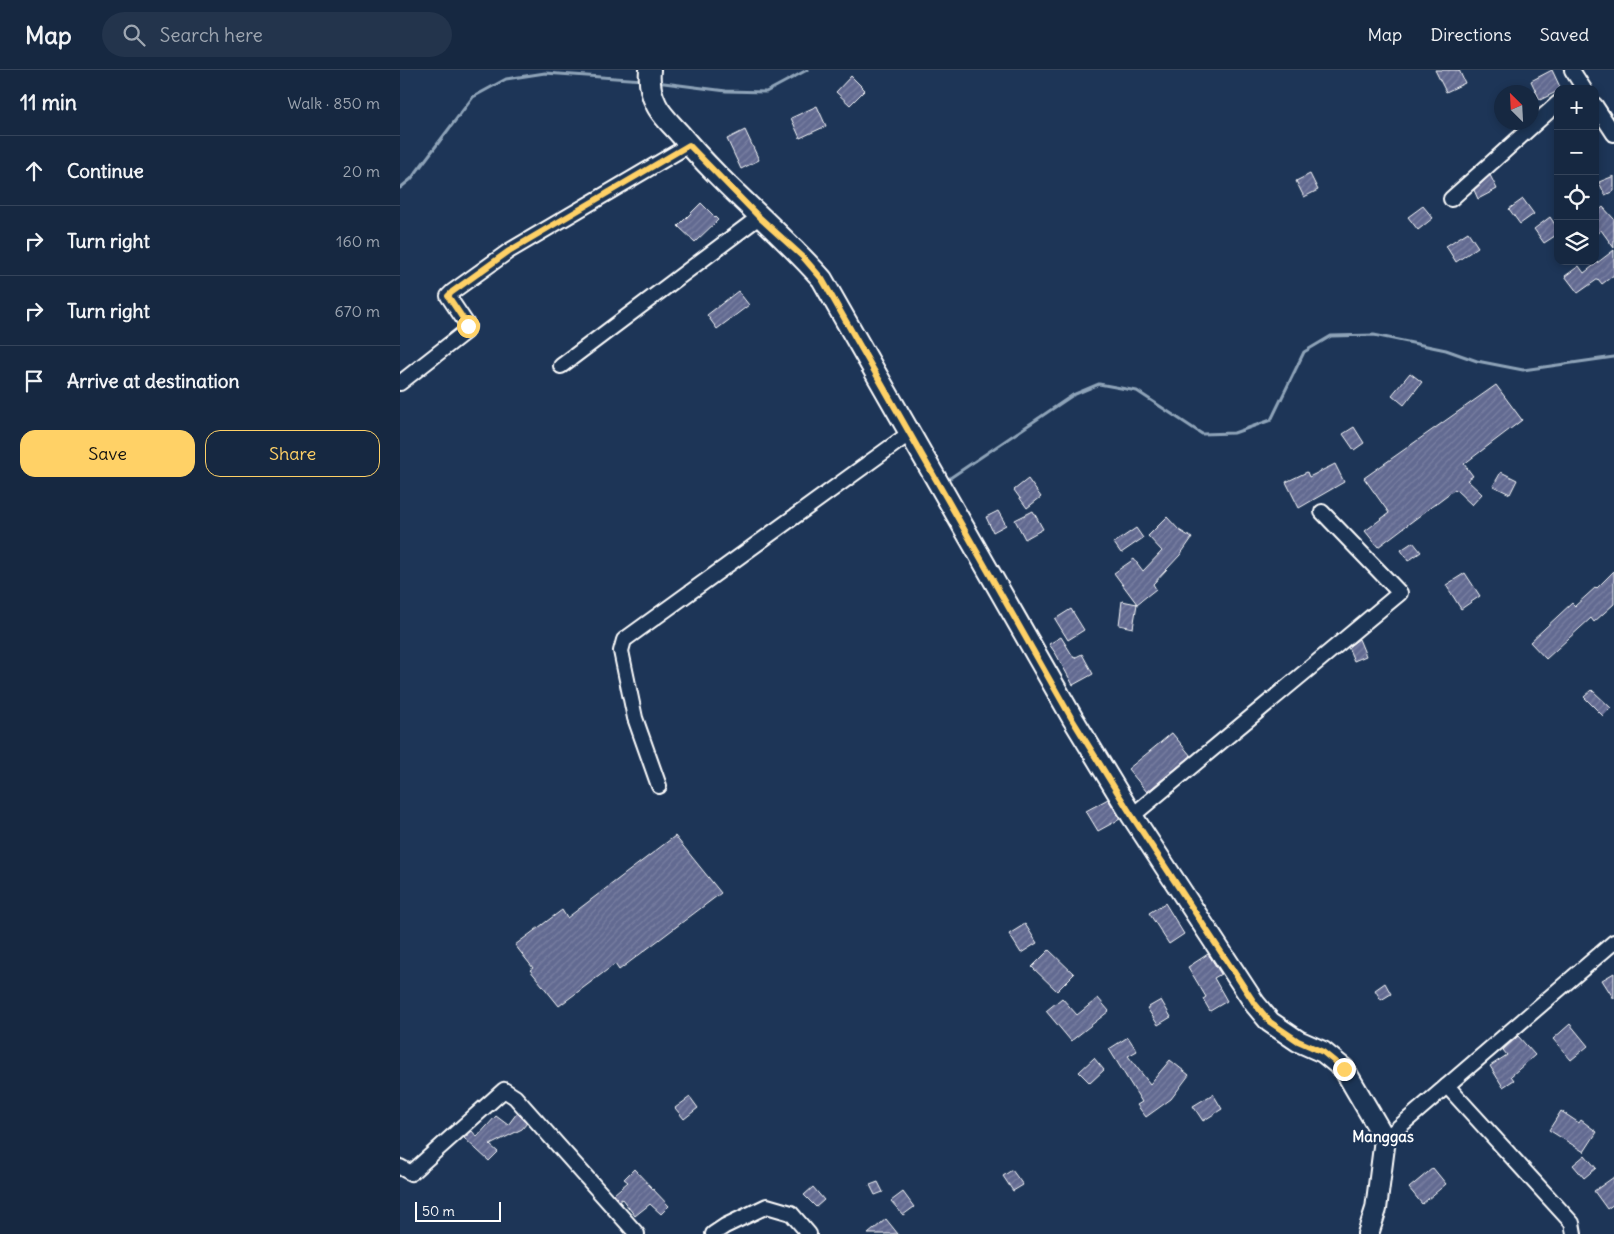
<!DOCTYPE html>
<meta charset="utf-8">
<style>
:root{--surface:#162841;--page:#23344c;--text:#f1f3f6;--muted:#9ea6b1;--line:#35445a;--accent:#ffd166}
body{margin:0;font-family:Delius,sans-serif;background:var(--page);color:var(--text)}
.controls{position:absolute;right:15px;top:15px;display:grid;overflow:hidden;border-radius:10px;box-shadow:0 2px 8px #0003}
.controls button{width:45px;height:45px;display:grid;place-items:center;padding:0;border:0;border-bottom:1px solid var(--line);background:var(--surface);color:var(--text);font:25px sans-serif}
.compass{position:absolute;left:1094px;top:15px;width:45px;height:45px;border-radius:50%;background:var(--surface);box-shadow:0 2px 8px #0003;rotate:336deg}
.scale{position:absolute;left:15px;bottom:12px;width:86px;box-sizing:border-box;padding-left:5px;border:2px solid #fff;border-top:0;font-size:14px;line-height:18px;white-space:nowrap;color:#fff;-webkit-text-stroke:4px #1d3557;paint-order:stroke}
.stop{position:absolute;width:15px;height:15px;margin:-11px;border:4px solid #ffd166;border-radius:50%;background:#fff}
.stop.end{background:#ffd166;border-color:#fff;box-shadow:0 1px 5px #0008}
.list{margin:0;padding:0;list-style:none}
h2{display:flex;justify-content:space-between;align-items:center;height:65px;margin:0;padding:0 20px;font-size:21px}
h2 small{font-size:16px;font-weight:400;color:var(--muted)}
.list li{display:grid;grid-template-columns:32px 1fr auto;gap:15px;align-items:center;box-sizing:border-box;height:70px;padding:0 20px;border-top:1px solid var(--line)}
.list b{display:block;font-size:19px;white-space:nowrap}
.list em{font-size:16px;font-style:normal;color:var(--muted)}
.actions{display:flex;gap:10px;padding:15px 20px}
.actions a{flex:1;padding:11px 0;border:1px solid var(--accent);border-radius:15px;text-align:center;font-size:18px;color:var(--accent)}
.actions .main{background:var(--accent);color:#111}
.icon{flex:none;width:28px;height:28px;fill:none;stroke:currentColor;stroke-width:2;stroke-linecap:round;stroke-linejoin:round}
.map{position:relative;flex:none;width:1214px;height:1164px;overflow:hidden}
header{display:flex;align-items:center;gap:30px;box-sizing:border-box;height:70px;padding:0 25px;background:var(--surface);border-bottom:1px solid var(--line)}
header strong{font-size:24px}
nav{display:flex;gap:28px;margin-inline-start:auto;font-size:18px}
.search{width:350px;height:45px;background:var(--page);display:flex;align-items:center;gap:12px;box-sizing:border-box;padding:0 18px;border-radius:28px;color:var(--muted);font-size:19px}
main{display:flex}
aside{flex:1;background:var(--surface)}
.map>svg:first-child{display:block}
</style>
<header>
<strong>Map</strong>
<div class="search"><svg class="icon" aria-label="search" viewBox="0 0 24 24"><circle cx="10" cy="10" r="6"/><path d="M15 15l6 6"/></svg>Search here</div>
<nav><a>Map</a><a>Directions</a><a>Saved</a></nav>
</header>
<main>
<aside>
<h2>11 min<small>Walk · 850 m</small></h2>
<ul class="list">
<li><svg class="icon" aria-label="ahead" viewBox="0 0 24 24"><path d="M12 20V5M6 11l6-6 6 6"/></svg><div><b>Continue</b></div><em>20 m</em></li>
<li><svg class="icon" aria-label="right" viewBox="0 0 24 24"><path d="M7 20v-9h11M14 6l5 5-5 5"/></svg><div><b>Turn right</b></div><em>160 m</em></li>
<li><svg class="icon" aria-label="right" viewBox="0 0 24 24"><path d="M7 20v-9h11M14 6l5 5-5 5"/></svg><div><b>Turn right</b></div><em>670 m</em></li>
<li><svg class="icon" aria-label="arrive" viewBox="0 0 24 24"><path d="M6 21V4h12l-3 4 3 4H6"/></svg><div><b>Arrive at destination</b></div></li>
</ul>
<div class="actions"><a class="main">Save</a><a>Share</a></div>
</aside>
<div class="map">
<svg width="1214" height="1164" viewBox="0 0 1214 1164">
<defs>
<pattern id="building-hatch" width="6" height="6" patternUnits="userSpaceOnUse" patternTransform="scale(1.25)"><rect width="6" height="6" fill="#626a91"/><path d="M-1 1l2-2M0 6l6-6M5 7l2-2" fill="none" stroke="#7a80a2"/></pattern>
</defs>
<rect width="100%" height="100%" fill="#1d3557"/>
<filter id="ink" filterUnits="userSpaceOnUse"><feTurbulence type="fractalNoise" baseFrequency=".02" numOctaves="2"/><feDisplacementMap in="SourceGraphic" scale="10" xChannelSelector="R" yChannelSelector="G"/><feConvolveMatrix kernelMatrix="1 2 1 2 8 2 1 2 1" color-interpolation-filters="sRGB"/></filter>
<g filter="url(#ink)">
<g fill="none" stroke-linecap="round" stroke-linejoin="round">
<g stroke="#8ea3b8" stroke-width="3">
<polyline points="256,12 326,21 366,22 407,0"/>
<polyline points="0,118 11,109 73,27 106,9 145,3 243,10"/>
<polyline points="550,408 673,325 699,314 737,321 802,364 834,363 871,350 904,282 931,266 974,265 1046,280 1077,291 1123,300 1214,287"/>
</g>
</g>
<g fill="url(#building-hatch)" stroke="#fff">
<polygon points="1035,0 1059,0 1065,13 1046,22"/>
<polygon points="1152,0 1161,19 1158,19 1158,21 1140,30 1131,11"/>
<polygon points="451,6 465,20 450,35 436,22"/>
<polygon points="417,36 426,56 400,68 391,48"/>
<polygon points="345,60 359,90 341,99 327,69"/>
<polygon points="910,104 918,120 904,127 896,111"/>
<polygon points="1090,105 1097,119 1078,129 1074,120"/>
<polygon points="1214,106 1214,121 1205,125 1199,112"/>
<polygon points="1123,129 1134,144 1120,154 1109,139"/>
<polygon points="301,133 318,150 295,172 278,156"/>
<polygon points="1023,136 1033,148 1018,160 1008,147"/>
<polygon points="1203,137 1214,149 1214,178 1201,160 1195,165 1195,144"/>
<polygon points="1150,147 1158,159 1158,164 1144,173 1134,159"/>
<polygon points="1068,162 1078,177 1056,192 1046,176"/>
<polygon points="1214,180 1214,205 1202,214 1198,209 1178,223 1165,206 1179,196 1184,203"/>
<polygon points="338,221 349,235 317,259 307,245"/>
<polygon points="1010,303 1022,312 1004,335 992,325"/>
<polygon points="1096,315 1122,350 1064,394 1073,406 1067,410 1082,424 1072,435 1055,419 978,477 965,461 989,443 964,408"/>
<polygon points="954,357 964,373 954,380 943,364"/>
<polygon points="935,394 944,412 899,438 886,412 907,402 909,407"/>
<polygon points="1101,402 1117,410 1110,424 1093,416"/>
<polygon points="628,409 641,427 627,438 614,420"/>
<polygon points="598,441 606,455 593,462 586,447"/>
<polygon points="633,441 643,459 625,469 615,450"/>
<polygon points="767,447 779,460 792,468 780,485 753,514 756,519 737,534 714,503 734,489 743,501 762,481 748,466"/>
<polygon points="736,458 743,468 721,483 714,473"/>
<polygon points="1013,472 1021,482 1008,491 1001,480"/>
<polygon points="1214,501 1214,534 1194,552 1191,548 1146,589 1130,572 1172,533 1175,536 1196,517 1197,518"/>
<polygon points="1065,503 1080,526 1061,539 1046,515"/>
<polygon points="722,531 737,534 733,558 719,555"/>
<polygon points="671,539 684,560 668,570 655,549"/>
<polygon points="661,567 674,588 682,584 693,604 673,615 656,584 649,574"/>
<polygon points="959,569 966,586 954,591 948,577"/>
<polygon points="1192,620 1211,638 1203,646 1184,627"/>
<polygon points="772,663 791,686 747,722 728,699"/>
<polygon points="708,729 720,749 698,761 686,741"/>
<polygon points="275,766 321,823 219,900 215,894 159,936 130,900 133,898 115,875 162,840 167,848"/>
<polygon points="765,833 784,864 769,874 749,843"/>
<polygon points="625,854 637,873 621,883 609,864"/>
<polygon points="649,880 674,904 657,921 632,897"/>
<polygon points="808,884 821,904 814,908 827,931 810,941 803,929 806,927 788,897"/>
<polygon points="1214,903 1214,929 1202,910"/>
<polygon points="985,913 991,924 981,930 975,920"/>
<polygon points="662,928 677,945 698,928 709,941 671,971 646,941"/>
<polygon points="761,930 771,947 758,955 747,938"/>
<polygon points="1170,954 1188,976 1171,990 1153,969"/>
<polygon points="1118,966 1135,985 1111,1006 1114,1010 1103,1017 1090,996 1107,985 1103,980"/>
<polygon points="728,967 737,981 728,986 750,1014 770,990 789,1005 771,1029 746,1047 737,1035 742,1032 709,979"/>
<polygon points="694,988 704,1000 690,1013 679,1002"/>
<polygon points="813,1024 822,1039 803,1051 793,1036"/>
<polygon points="290,1027 298,1038 284,1049 275,1038"/>
<polygon points="1161,1041 1179,1053 1181,1050 1197,1062 1184,1082 1149,1060"/>
<polygon points="117,1043 127,1053 122,1059 90,1075 98,1082 89,1091 64,1068 72,1061 77,1067 96,1046 108,1055"/>
<polygon points="1185,1085 1196,1098 1184,1108 1173,1095"/>
<polygon points="1033,1098 1046,1114 1022,1134 1009,1118"/>
<polygon points="234,1099 269,1136 261,1144 250,1134 235,1146 222,1129 219,1131 214,1124 228,1112 224,1109"/>
<polygon points="612,1100 623,1115 613,1121 603,1106"/>
<polygon points="1214,1107 1214,1134 1207,1139 1194,1121"/>
<polygon points="478,1112 483,1122 475,1125 470,1115"/>
<polygon points="413,1117 424,1130 416,1137 404,1125"/>
<polygon points="503,1122 514,1137 503,1145 491,1131"/>
<polygon points="486,1149 498,1164 468,1164"/>
</g>
<g fill="none" stroke-linecap="round" stroke-linejoin="round">
<g stroke="#fff" stroke-width="18">
<g id="street">
<polyline points="1172,0 1184,19"/>
<polyline points="1195,35 1214,64"/>
<polyline points="1051,129 1158,33"/>
<polyline points="161,296 359,147"/>
<polyline points="0,313 65,262 68,256 48,226 52,222 109,181 289,75"/>
<polyline points="259,716 235,648 221,581 224,570 510,363"/>
<polyline points="732,746 1000,523 922,442"/>
<polyline points="1047,1016 1172,1153 1174,1164"/>
<polyline points="985,1069 1214,872"/>
<polyline points="0,1097 11,1103 104,1020 115,1027 237,1164"/>
<polyline points="313,1164 325,1156 367,1136 391,1143 409,1164"/>
</g>
</g>
<g stroke="#fff" stroke-width="24">
<path id="secondary" d="M250,0c-1,11 1,24 6,34 4,10 16,21 24,30 43,52 97,94 142,145l251,440 59,97 123,188 15,18 28,19 25,11 21,17 41,70 -9,70 -8,25"/>
</g>
<use href="#street" stroke="#1d3557" stroke-width="14"/>
<use href="#secondary" stroke="#1d3557" stroke-width="20"/>
</g>
</g>
<g fill="none" stroke-linecap="round" stroke-linejoin="round" filter="url(#ink)">
<polyline stroke="#ffd166" stroke-width="6" points="68,256 48,226 52,222 109,181 289,75 359,147 403,187 422,209 672,649 732,746 855,934 870,952 898,971 923,982 944,999"/>
</g>
<g text-anchor="middle" dominant-baseline="central" stroke-width="4.5" stroke-linejoin="round" paint-order="stroke">
<g font-size="15" font-weight="bold" fill="#fff" stroke="#1d3557">
<text x="983" y="1066">Manggas</text>
</g>
</g>
</svg>
<div class="controls">
<button>+</button>
<button>−</button>
<button><svg class="icon" aria-label="locate" viewBox="0 0 24 24"><circle cx="12" cy="12" r="6"/><path d="M12 2v4M12 18v4M2 12h4M18 12h4"/></svg></button>
<button><svg class="icon" aria-label="layers" viewBox="0 0 24 24"><path d="M12 4l9 5-9 5-9-5zM3 14l9 5 9-5"/></svg></button>
</div>
<svg class="compass" viewBox="-18 -18 36 36"><path d="M0-13l5 13h-10z" fill="#e53935"/><path d="M0 13l5-13h-10z" fill="#9ea6b1"/></svg>
<div class="scale">50 m</div>
<div class="stop" style="left:68px;top:256px"></div>
<div class="stop end" style="left:944px;top:999px"></div>
</div>
</main>
